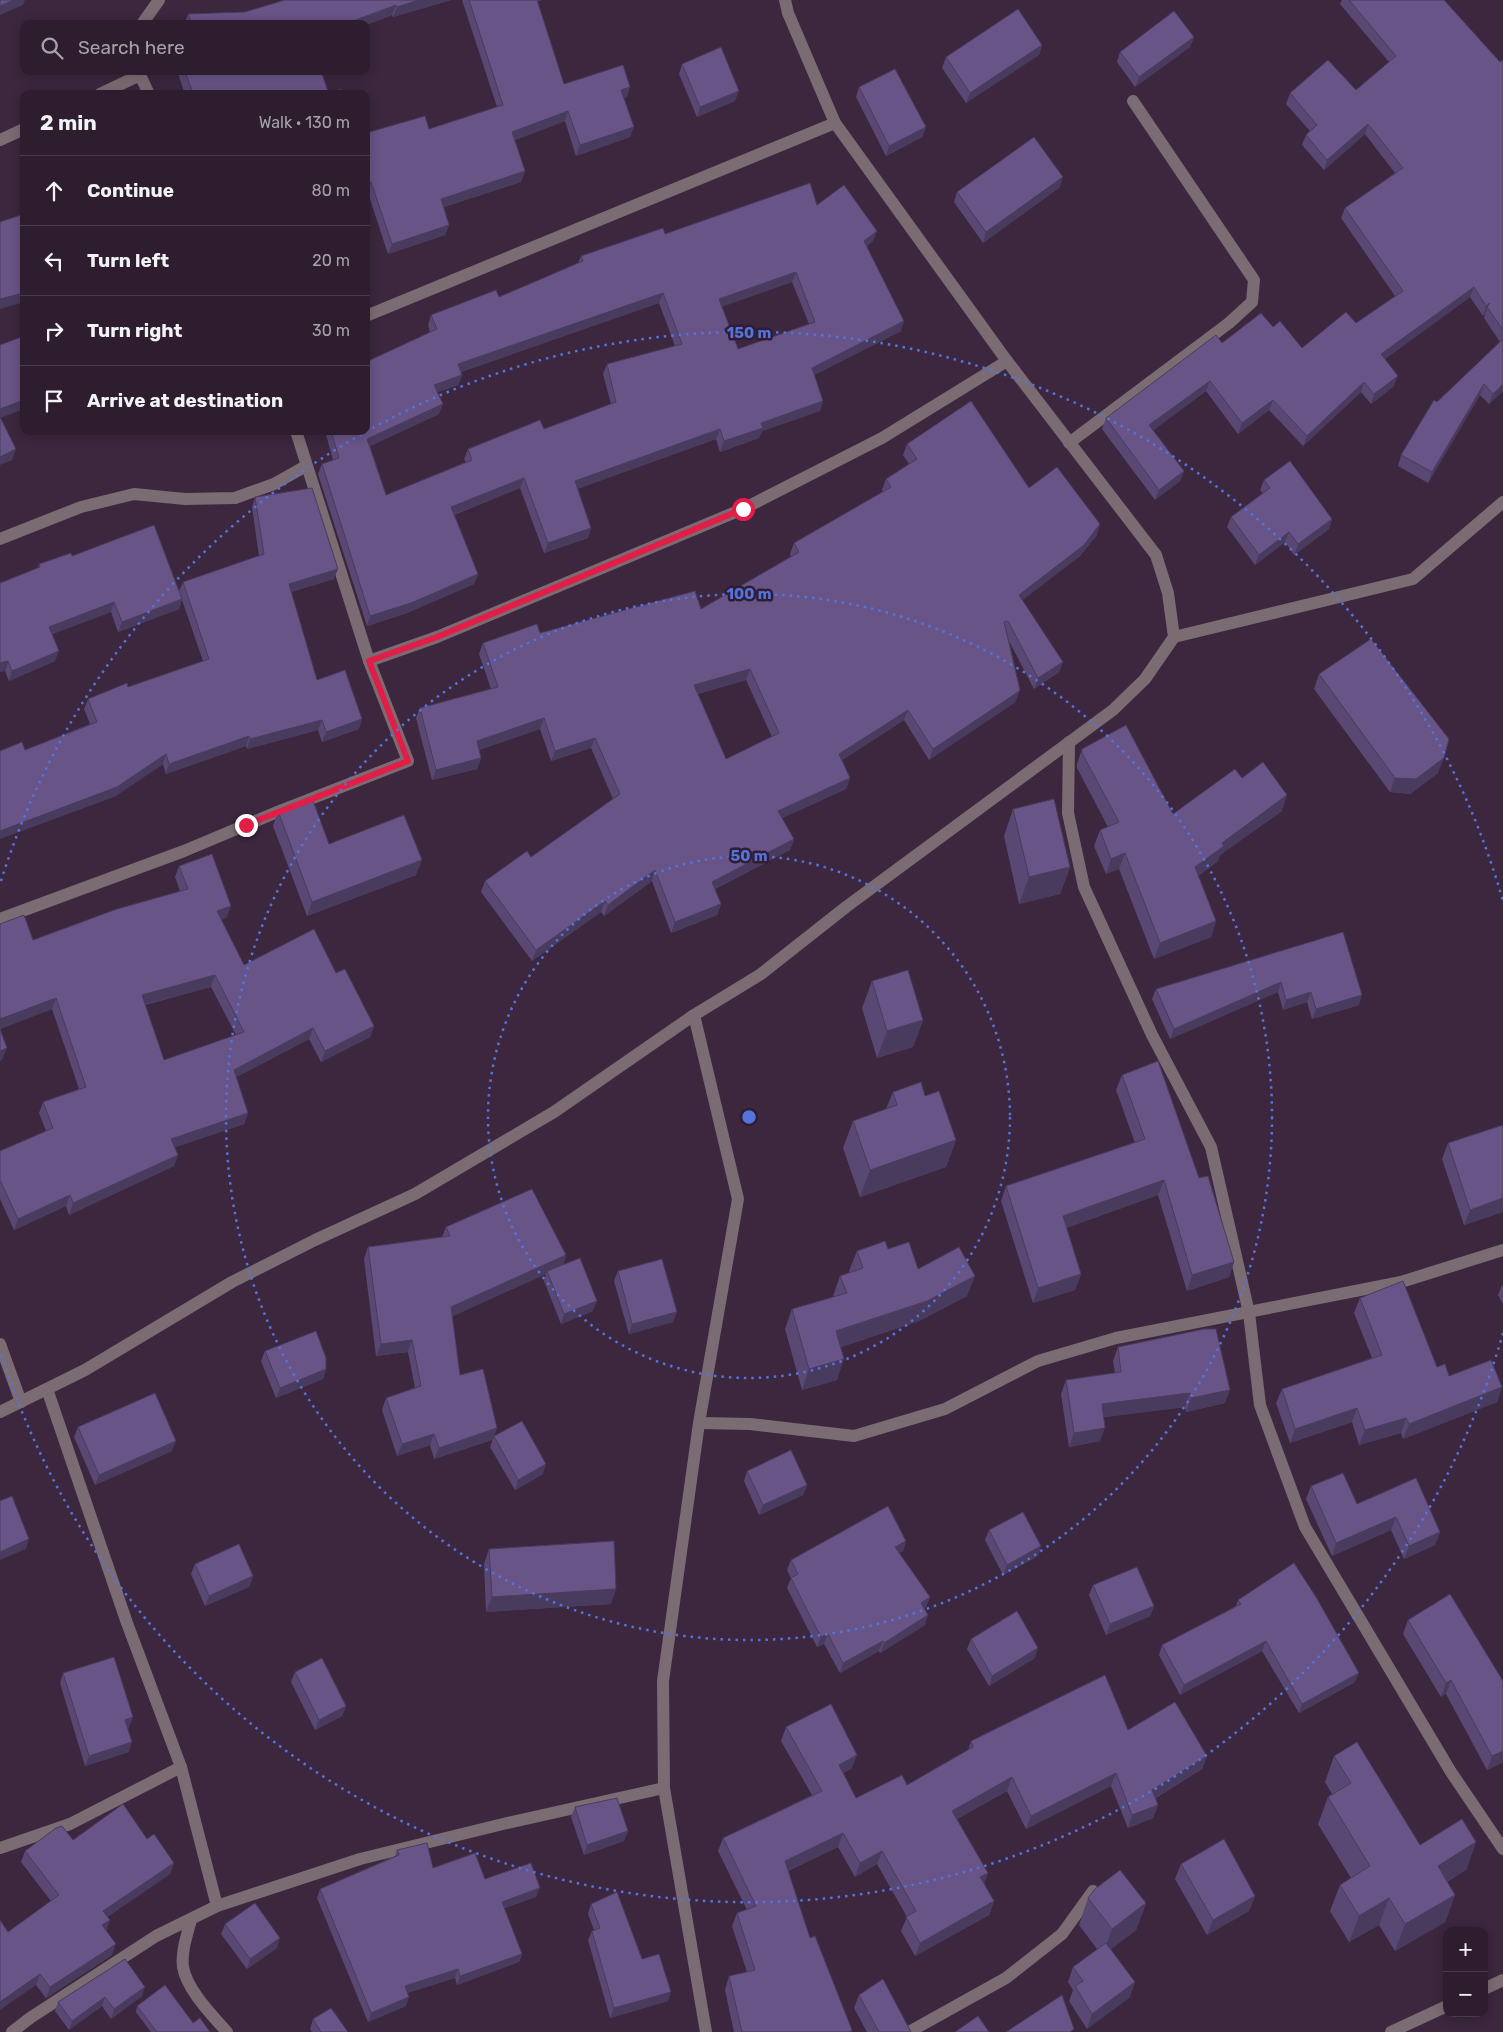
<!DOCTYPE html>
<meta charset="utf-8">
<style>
:root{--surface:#2d1d2e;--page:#392a3a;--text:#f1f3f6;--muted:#a7a2aa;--line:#483b4a}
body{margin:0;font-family:Rubik,sans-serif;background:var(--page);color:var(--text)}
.controls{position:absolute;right:15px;bottom:15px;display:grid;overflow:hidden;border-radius:10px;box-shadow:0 2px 12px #0003}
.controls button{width:45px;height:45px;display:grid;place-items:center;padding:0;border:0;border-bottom:1px solid var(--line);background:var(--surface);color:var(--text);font:25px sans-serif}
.stop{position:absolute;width:15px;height:15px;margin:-11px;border:4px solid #e11d48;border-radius:50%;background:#fff}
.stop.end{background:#e11d48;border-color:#fff;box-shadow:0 1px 5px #0008}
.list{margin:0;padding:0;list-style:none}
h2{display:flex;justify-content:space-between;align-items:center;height:65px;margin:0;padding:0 20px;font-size:21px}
h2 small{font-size:16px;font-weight:400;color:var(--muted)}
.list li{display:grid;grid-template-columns:32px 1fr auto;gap:15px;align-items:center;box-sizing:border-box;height:70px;padding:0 20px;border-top:1px solid var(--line)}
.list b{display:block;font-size:19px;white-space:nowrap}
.list em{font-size:16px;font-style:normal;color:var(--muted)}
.icon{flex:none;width:28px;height:28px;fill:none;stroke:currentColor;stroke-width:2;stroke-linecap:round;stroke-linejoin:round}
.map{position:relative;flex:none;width:1503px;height:2032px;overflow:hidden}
.search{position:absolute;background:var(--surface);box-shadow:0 2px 12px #0003;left:20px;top:20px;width:350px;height:55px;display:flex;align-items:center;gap:12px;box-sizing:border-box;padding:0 18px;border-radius:10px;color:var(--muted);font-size:19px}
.panel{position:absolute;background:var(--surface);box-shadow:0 2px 12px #0003;left:20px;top:90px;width:350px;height:345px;border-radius:10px}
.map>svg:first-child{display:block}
</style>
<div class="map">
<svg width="1503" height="2032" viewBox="0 0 1503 2032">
<rect width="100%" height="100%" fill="#3c273e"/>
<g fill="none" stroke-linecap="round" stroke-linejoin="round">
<g stroke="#7b6c73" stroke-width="12">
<polyline points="142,24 159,0"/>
<polyline points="140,75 149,94"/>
<polyline points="100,94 140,75 140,71"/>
<polyline points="0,140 24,129"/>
<polyline points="366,316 835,123"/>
<polyline points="1069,443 1229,323 1252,302 1254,280 1133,101"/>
<polyline points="0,539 81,507 134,494 185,499 235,498 274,484 306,466"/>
<polyline points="1174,637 1413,579 1503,502"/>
<polyline points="369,661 437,637 743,509 882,438 1007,361"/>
<polyline points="1069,742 1068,813 1084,887 1152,1035 1211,1147 1249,1313 1260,1405 1305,1527 1451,1772 1503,1849"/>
<polyline points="0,919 184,851 277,812 408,761 369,661 296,431"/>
<polyline points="694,1015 738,1199 699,1423 663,1681 664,1788 706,2032"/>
<polyline points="0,1344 21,1402"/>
<polyline points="47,1389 127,1623 181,1767 217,1906"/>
<polyline points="0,1412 85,1370 232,1282 315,1240 415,1194 554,1112 694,1015 761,974 846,907 1113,710 1145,679 1174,637 1168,593 1156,555 1007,361 835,123 788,13 785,0"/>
<polyline points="699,1423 750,1424 854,1436 945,1409 1038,1361 1116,1338 1401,1282 1503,1250"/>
<polyline points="0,1848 70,1824 181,1767"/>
<path d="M191,1920c-4,15 -10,32 -8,47 4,23 29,48 44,65"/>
<polyline points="1484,1989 1503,1980"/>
<polyline points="12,2032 30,2018 156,1936 217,1906 360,1859 503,1824 664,1788"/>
<polyline points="909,2032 1006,1978 1062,1934 1093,1891"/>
<polyline points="1391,2032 1447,2006"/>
</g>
</g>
<g fill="#594873" fill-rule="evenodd">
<polygon points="285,0 451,0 393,17 392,15 366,25 366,24 185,23 188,14 245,12"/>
<polygon points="462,0 542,0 537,1 564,84 627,97 624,98 630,137 576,156 565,121 515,140 525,171 521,182 444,207 449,225 445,235 388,254 368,193 366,133 429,129 497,107"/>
<polygon points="1342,0 1444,0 1500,62 1503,60 1503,391 1489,404 1480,395 1428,483 1398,466 1401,455 1437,402 1500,342 1484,318 1485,314 1483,316 1470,297 1385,359 1394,386 1371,404 1361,392 1303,446 1269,410 1238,434 1206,391 1153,430 1184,471 1180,481 1155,500 1102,429 1106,418 1222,343 1273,327 1302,348 1356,323 1395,296 1341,218 1345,208 1395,173 1365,134 1324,170 1302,145 1306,135 1310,131 1286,104 1290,93 1356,90 1389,62 1340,4"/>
<polygon points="1194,37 1190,47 1135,87 1117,62 1120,52"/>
<polygon points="1042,45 1039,55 966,103 942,68 946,57"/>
<polygon points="682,64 735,101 697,117 679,74"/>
<polygon points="177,71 321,71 329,94 342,94 185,94"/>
<polygon points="859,87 926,127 922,137 886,156 856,97"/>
<polygon points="1060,187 983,243 954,202 957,192"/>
<path d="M817,205l56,36 -6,5 34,85 -87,44 9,26 -3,10 -58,20 -3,7 -39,14 -4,-13 -139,50 14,39 -3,10 -44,15 -24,-65 -66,27 24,59 -4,10 -67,29 -40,13 -49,-152 4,-10 11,-4 -8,-29h41l64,-99 -2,-7 3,-10 68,-18 79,-34 3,-7 84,-22zM792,282l17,42 -71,25 -16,-43zM659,303l16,43 -68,18 -4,10 8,30 -67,25 -76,20 -4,10 2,3 -80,33 -16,-49 69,-32 -2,-22 21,-7 4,-10 -1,-3z"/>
<path d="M907,444l122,44 68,47 -17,21 -58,44 41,62 -4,10 -25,17 -25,-48 11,49 -4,10 -2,3 -85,57 -25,-40 -62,40 8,18 -4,11 -64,29 12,21 -4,11 -75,39 6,15 -4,11 -46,18 -19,-52 -48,35 -3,-4 -69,49 -51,-69 4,-11 46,-24 82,-58 -22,-51 -40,13 -11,-32 -61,21 2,8 -4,11 -45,11 -16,-62 4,-10 71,-19 -12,-35 4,-11 57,-10 161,-24 90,-52 -1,-3 4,-11 89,-51 -1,-2 4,-11 23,-15 -6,-9zM746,680l26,57 -46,22 -28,-65z"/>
<polygon points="1264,480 1332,519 1329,529 1294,555 1285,542 1255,565 1227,527 1231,517 1263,493 1260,490"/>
<polygon points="255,497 334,579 291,592 317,680 359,729 322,742 318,730 247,749 246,746 166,774 163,764 114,797 25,750 90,724 84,709 88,699 128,687 203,661 182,600 179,609 118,632 111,612 52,634 55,661 9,681 5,671 39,564 72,556 179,591 183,582 259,556 252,507"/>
<polygon points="1319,674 1438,773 1410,794 1390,792 1314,689"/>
<polygon points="1082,749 1173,814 1242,778 1282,811 1220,855 1218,861 1198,876 1216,921 1211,937 1154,959 1119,869 1106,874 1094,846 1100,830 1108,827 1077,768 1077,764"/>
<polygon points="1013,809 1070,867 1060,894 1019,904 1004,836"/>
<polygon points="278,811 329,844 416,875 307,916 273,826"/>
<path d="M179,866l48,51 -6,3 23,45 92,8 38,53 -4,11 -49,25 -12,-23 -73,38 12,36 -4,11 -69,23 3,8 -4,11 -105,49 -3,-9 -52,24 -14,-31v-48l46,-20 -7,-18 4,-11 36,-13 -27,-80 -52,20 33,-89 147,-49 -5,-14zM211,987l25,48 -72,25 -19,-55z"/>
<polygon points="1343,932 1359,1005 1312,1019 1307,1002 1283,1010 1278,992 1170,1039 1152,999 1156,989"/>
<polygon points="872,981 923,1020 913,1047 877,1058 862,1008"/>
<polygon points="1122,1075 1199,1178 1234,1262 1229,1277 1187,1291 1158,1195 1066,1228 1081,1274 1075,1290 1033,1303 1001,1201 1006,1186 1135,1143 1116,1090"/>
<polygon points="893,1092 925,1096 956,1140 946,1167 860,1197 843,1148 853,1121 886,1109"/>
<polygon points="1503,1125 1503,1212 1464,1225 1442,1159 1448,1143"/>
<polygon points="446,1227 566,1255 563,1265 593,1311 561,1324 544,1281 546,1274 452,1316 460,1375 497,1428 492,1440 434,1459 430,1445 397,1456 382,1410 386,1398 415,1388 408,1352 376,1356 364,1259 368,1247 442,1237"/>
<polygon points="888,1249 918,1269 967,1296 919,1321 841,1347 837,1380 802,1390 785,1329 792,1309 834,1297 833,1296 840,1276 850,1273 849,1271 857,1251"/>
<polygon points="618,1271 673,1322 629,1334 614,1281"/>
<polygon points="1502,1285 1503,1287 1503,1304 1498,1295"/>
<polygon points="1360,1298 1437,1367 1449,1376 1502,1387 1497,1402 1403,1439 1401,1433 1359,1445 1352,1422 1290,1443 1276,1403 1282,1389 1372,1358 1354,1313"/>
<polygon points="1118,1347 1225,1403 1186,1412 1185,1407 1104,1417 1100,1441 1069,1447 1061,1394 1066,1380 1115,1373 1113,1361"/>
<polygon points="265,1351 326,1369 323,1379 276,1398 261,1361"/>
<polygon points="78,1427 172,1451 95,1485 74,1437"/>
<polygon points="494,1436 543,1474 515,1490 490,1447"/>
<polygon points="747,1471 807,1485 803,1495 759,1515 744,1481"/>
<polygon points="1416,1478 1440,1532 1435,1545 1404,1559 1391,1530 1332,1556 1306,1499 1311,1486 1357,1504"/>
<polygon points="989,1530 1041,1546 1038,1556 1003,1575 985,1540"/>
<polygon points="906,1541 903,1551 899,1553 930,1597 926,1607 924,1608 925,1625 880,1653 879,1651 840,1673 824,1644 817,1647 787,1588 791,1578 787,1570 791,1560"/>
<polygon points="489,1549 611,1604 486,1612 484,1564"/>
<polygon points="195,1564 253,1576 249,1587 205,1606 191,1574"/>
<polygon points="1093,1585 1154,1606 1150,1616 1106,1635 1089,1595"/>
<polygon points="1238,1600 1355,1682 1299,1713 1262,1651 1180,1695 1159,1655 1162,1645 1236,1606"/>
<polygon points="1408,1620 1503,1681 1503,1762 1487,1770 1446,1694 1441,1697 1403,1634"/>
<polygon points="971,1639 1035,1658 989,1686 967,1649"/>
<polygon points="295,1672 346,1706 342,1716 315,1730 291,1682"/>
<polygon points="63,1673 129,1728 128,1728 129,1752 85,1766 60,1683"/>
<polygon points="786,1727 852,1768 843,1773 856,1798 907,1785 968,1750 971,1741 1128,1730 1207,1756 1202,1769 1156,1798 1158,1805 1153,1818 1128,1828 1111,1786 1026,1829 1007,1791 957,1819 988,1873 984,1883 994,1901 989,1915 915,1956 901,1931 907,1917 877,1864 855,1877 838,1847 788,1871 810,1938 852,2030 851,2032 734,2032 725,1990 729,1976 747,1972 732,1926 737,1913 747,1910 718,1851 723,1838 812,1795 781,1741"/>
<polygon points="1334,1756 1420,1845 1467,1869 1447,1882 1455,1895 1445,1922 1395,1951 1379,1925 1349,1942 1330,1911 1340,1885 1351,1878 1318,1824 1328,1797 1332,1794 1325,1782"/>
<polygon points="575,1807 628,1831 624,1841 584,1855 571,1817"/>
<polygon points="147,1839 174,1863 170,1874 107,1917 110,1920 106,1930 112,1955 46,1998 36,1985 8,1932 51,1901 21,1862 25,1851 73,1840"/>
<polygon points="397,1850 433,1868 485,1879 536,1897 504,1908 522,1954 519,1962 457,1985 455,1978 407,1993 406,2006 368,2022 317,1898 320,1889 395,1856"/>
<polygon points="1181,1864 1255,1896 1249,1911 1207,1935 1175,1879"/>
<polygon points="1088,1898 1146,1903 1136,1930 1111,1949 1130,1997 1087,2029 1069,2001 1073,1990 1068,1982 1073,1967 1097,1949 1079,1925"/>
<polygon points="591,1904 668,2001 610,2018 588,1940 592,1931 594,1930 588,1914"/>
<polygon points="225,1924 277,1948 247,1969 221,1934"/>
<polygon points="125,1959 142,1996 111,2019 102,2006 69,2030 55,2011 58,2002"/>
<polygon points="859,1995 911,2032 867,2032 854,2008"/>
<polygon points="137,2006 193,2023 210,2032 151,2032 136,2012"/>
<polygon points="313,2019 348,2032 312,2032 310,2029"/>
</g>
<g fill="#493b5e">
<polygon points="14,0 25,0 23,5 0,15 0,6"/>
<polygon points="419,0 451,0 393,17 397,7"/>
<polygon points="396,5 392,15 366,25 366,24 345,24"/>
<polygon points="1194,37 1190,47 1135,87 1139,77"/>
<polygon points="1042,45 1039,55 966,103 970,93"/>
<polygon points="630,87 627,97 618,101 621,90"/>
<polygon points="739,91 735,101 697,117 700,107"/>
<polygon points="568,111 565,121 508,143 512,132"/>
<polygon points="1368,124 1365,134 1324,170 1327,160"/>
<polygon points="634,127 630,137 576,156 580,145"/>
<polygon points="926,127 922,137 886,156 889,146"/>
<polygon points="525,171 521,182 437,209 441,199"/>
<polygon points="1063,177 1060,187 983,243 986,232"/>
<polygon points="371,182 368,193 366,193 366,184"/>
<polygon points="449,225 445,235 388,254 392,244"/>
<polygon points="877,231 873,241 860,251 864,241"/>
<polygon points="796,272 792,282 716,309 719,299"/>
<polygon points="1474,287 1470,297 1377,365 1381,354"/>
<polygon points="24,293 24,302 0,309 0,299"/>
<polygon points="663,293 659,303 455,374 458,364"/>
<polygon points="1490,303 1485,314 1483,316 1486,306"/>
<polygon points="904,321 901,331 808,378 812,368"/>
<polygon points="462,375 458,385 430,395 434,385"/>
<polygon points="1398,376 1394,386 1371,404 1374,394"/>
<polygon points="1210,381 1206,391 1146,436 1149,425"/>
<polygon points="1364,382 1361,392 1303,446 1307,436"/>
<polygon points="1484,384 1480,395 1428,483 1432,472"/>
<polygon points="1503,384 1503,391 1489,404 1493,394"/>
<polygon points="24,400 24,409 0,418 0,409"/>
<polygon points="1273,400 1269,410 1238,434 1242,423"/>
<polygon points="823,401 820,411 762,431 759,438 720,452 724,441 761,423"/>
<polygon points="443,404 439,414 363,449 367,439"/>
<polygon points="720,429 716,439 571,491 575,481"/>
<polygon points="16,449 12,460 0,465 0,457"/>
<polygon points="1184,471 1180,481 1155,500 1159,490"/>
<polygon points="524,478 520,488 447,517 451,507"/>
<polygon points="1332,519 1329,529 1294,555 1298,544"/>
<polygon points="1100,524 1097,535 1080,556 1015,606 1019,595"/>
<polygon points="591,528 588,538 544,553 548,543"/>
<polygon points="1289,532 1285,542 1255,565 1259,555"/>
<polygon points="338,569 334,579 285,594 289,584"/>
<polygon points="478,574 474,584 407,613 367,626 370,616"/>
<polygon points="182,599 179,609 118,632 122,622"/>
<polygon points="114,602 111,612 45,637 49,627"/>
<polygon points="59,651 55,661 9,681 12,671"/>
<polygon points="8,661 5,671 0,672 0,663"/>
<polygon points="1063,662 1059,672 1034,689 1038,678"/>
<polygon points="750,669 746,680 690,696 694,685"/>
<polygon points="1020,690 1016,700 1014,703 929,760 933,749"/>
<polygon points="908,710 904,720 835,765 839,754"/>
<polygon points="544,718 540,729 473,752 477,741"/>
<polygon points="362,719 359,729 322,742 326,732"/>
<polygon points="322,720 318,730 247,749 250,739"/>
<polygon points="249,736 246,746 166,774 169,764"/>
<polygon points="595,738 591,748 551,761 555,751"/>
<polygon points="166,754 163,764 114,797 0,839 0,831"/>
<polygon points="481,758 477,769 432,780 436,770"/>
<polygon points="1444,758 1438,773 1410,794 1390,792 1395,778"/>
<polygon points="850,778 846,789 774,822 778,811"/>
<polygon points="1287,795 1282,811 1220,855 1218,861 1189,882 1195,867 1222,843"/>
<polygon points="794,839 790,850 708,892 712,882"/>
<polygon points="1125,853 1119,869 1106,874 1111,859"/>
<polygon points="422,860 416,875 307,916 312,902"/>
<polygon points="1070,867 1060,894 1019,904 1029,877"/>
<polygon points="655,870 652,881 604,916 608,905"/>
<polygon points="605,901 601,912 532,961 536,950"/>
<polygon points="721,904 717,915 671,933 675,922"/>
<polygon points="231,906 227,917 213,923 217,911"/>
<polygon points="1216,921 1211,937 1154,959 1160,943"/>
<polygon points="215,975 211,987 138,1006 142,995"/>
<polygon points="1281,982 1278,992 1170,1039 1174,1029"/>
<polygon points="1311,992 1307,1002 1283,1010 1286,1000"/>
<polygon points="1362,995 1359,1005 1312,1019 1316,1009"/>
<polygon points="56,998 52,1009 0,1029 0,1019"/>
<polygon points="923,1020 913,1047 877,1058 887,1031"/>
<polygon points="374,1026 370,1037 321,1062 325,1051"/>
<polygon points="313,1028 309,1039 229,1081 234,1070"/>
<polygon points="7,1048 2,1060 0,1061 0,1051"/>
<polygon points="248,1113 244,1124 167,1150 171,1139"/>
<polygon points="956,1140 946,1167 860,1197 870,1170"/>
<polygon points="178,1155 174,1166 69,1215 73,1203"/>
<polygon points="1164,1180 1158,1195 1057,1231 1063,1216"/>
<polygon points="70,1195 66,1206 14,1230 18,1219"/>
<polygon points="1503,1198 1503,1212 1464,1225 1470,1210"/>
<polygon points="566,1255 562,1267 547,1271 546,1274 447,1319 451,1307"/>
<polygon points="1234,1262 1229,1277 1187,1291 1192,1275"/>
<polygon points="1081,1274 1075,1290 1033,1303 1038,1288"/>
<polygon points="975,1276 967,1296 919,1321 829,1351 836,1331"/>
<polygon points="597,1301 593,1311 561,1324 564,1314"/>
<polygon points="677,1312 673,1322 629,1334 632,1324"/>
<polygon points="412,1340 408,1352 376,1356 381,1344"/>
<polygon points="844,1359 837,1380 802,1390 809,1369"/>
<polygon points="326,1369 323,1379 276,1398 280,1388"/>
<polygon points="1502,1387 1497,1402 1403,1439 1409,1424"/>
<polygon points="1230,1390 1225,1403 1186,1412 1191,1398"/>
<polygon points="1190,1393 1185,1407 1097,1418 1102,1404"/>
<polygon points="1357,1408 1352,1422 1290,1443 1295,1429"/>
<polygon points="1406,1418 1401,1433 1359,1445 1365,1430"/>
<polygon points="497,1428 492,1440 434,1459 439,1448"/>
<polygon points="1105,1428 1100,1441 1069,1447 1074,1433"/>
<polygon points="434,1434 430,1445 397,1456 402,1444"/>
<polygon points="176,1441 172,1451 95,1485 99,1475"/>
<polygon points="546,1464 543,1474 515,1490 518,1480"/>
<polygon points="807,1485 803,1495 759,1515 763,1505"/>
<polygon points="1396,1517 1391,1530 1332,1556 1336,1543"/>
<polygon points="1440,1532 1435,1545 1404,1559 1409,1546"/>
<polygon points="29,1539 26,1549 0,1560 0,1552"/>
<polygon points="906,1541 903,1551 892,1557 895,1547"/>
<polygon points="1041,1546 1038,1556 1003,1575 1007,1565"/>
<polygon points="253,1576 249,1587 205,1606 209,1596"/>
<polygon points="616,1589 611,1604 486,1612 492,1597"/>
<polygon points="930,1597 926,1607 917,1613 921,1603"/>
<polygon points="1154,1606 1150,1616 1106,1635 1110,1624"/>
<polygon points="928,1615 925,1625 880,1653 884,1643"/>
<polygon points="828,1634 824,1644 817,1647 821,1637"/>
<polygon points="883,1641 879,1651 840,1673 843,1663"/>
<polygon points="1266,1641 1262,1651 1180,1695 1184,1685"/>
<polygon points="1038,1648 1035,1658 989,1686 992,1676"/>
<polygon points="1359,1673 1355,1682 1299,1713 1302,1704"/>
<polygon points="1451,1680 1446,1694 1441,1697 1446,1683"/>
<polygon points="346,1706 342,1716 315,1730 319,1720"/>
<polygon points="133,1717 129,1728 122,1730 125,1720"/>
<polygon points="132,1742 129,1752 85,1766 89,1756"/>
<polygon points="1503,1751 1503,1762 1487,1770 1492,1756"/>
<polygon points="857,1755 852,1768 834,1779 839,1765"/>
<polygon points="1207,1756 1202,1769 1147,1803 1152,1790"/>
<polygon points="1116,1773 1111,1786 1026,1829 1031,1816"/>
<polygon points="1012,1777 1007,1791 947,1824 952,1811"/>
<polygon points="1158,1805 1153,1818 1128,1828 1132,1815"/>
<polygon points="628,1831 624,1841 584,1855 587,1845"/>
<polygon points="843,1833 838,1847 780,1874 785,1861"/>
<polygon points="1476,1842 1467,1869 1428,1893 1438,1866"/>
<polygon points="882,1851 877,1864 855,1877 860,1863"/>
<polygon points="174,1863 170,1874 99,1922 103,1911"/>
<polygon points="988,1873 983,1886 980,1877"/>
<polygon points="540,1888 536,1897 498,1910 502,1902"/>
<polygon points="1455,1895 1445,1922 1395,1951 1405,1924"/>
<polygon points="1255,1896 1249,1911 1207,1935 1213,1920"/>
<polygon points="1389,1898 1379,1925 1349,1942 1359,1916"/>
<polygon points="994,1901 989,1915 915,1956 920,1943"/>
<polygon points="1146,1903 1136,1930 1102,1956 1112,1929"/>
<polygon points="110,1920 106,1931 102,1925"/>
<polygon points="280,1938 277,1948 247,1969 250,1959"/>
<polygon points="116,1944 112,1955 46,1998 50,1987"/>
<polygon points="522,1954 519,1962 457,1985 460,1976"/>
<polygon points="458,1969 455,1978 401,1995 405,1986"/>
<polygon points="40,1974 36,1985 0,2010 0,2002"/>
<polygon points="1135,1982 1130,1997 1087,2029 1092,2014"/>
<polygon points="145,1987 142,1996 111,2019 114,2009"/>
<polygon points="671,1992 668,2001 610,2018 614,2008"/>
<polygon points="105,1997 102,2006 69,2030 72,2021"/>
<polygon points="409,1997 406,2006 368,2022 371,2013"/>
</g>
<g fill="#685486" stroke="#493b5e" fill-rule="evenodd">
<polygon points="0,0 14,0 0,6"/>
<polygon points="285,0 419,0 397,7 396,5 345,24 183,24 191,21 188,14 245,12"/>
<polygon points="469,0 537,0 564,84 623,65 630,87 621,90 634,127 580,145 568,111 512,132 525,171 441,199 449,225 392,244 371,182 366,184 366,133 425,116 429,129 503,105"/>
<polygon points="1349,0 1444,0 1500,62 1503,60 1503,330 1487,307 1490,303 1486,306 1474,287 1381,354 1398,376 1374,394 1364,382 1307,436 1273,400 1242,423 1210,381 1149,425 1184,471 1159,490 1106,418 1216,335 1222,343 1261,313 1273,327 1280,321 1302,348 1346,312 1356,323 1403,291 1345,208 1403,168 1368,124 1327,160 1306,135 1317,125 1290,93 1328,60 1356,90 1396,56"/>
<polygon points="1018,9 1042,45 970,93 946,57"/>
<polygon points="1174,11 1194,37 1139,77 1120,52"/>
<polygon points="721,47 739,91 700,107 682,64"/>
<polygon points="895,69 926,127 889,146 859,87"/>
<polygon points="185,71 321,71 329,94 341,89 342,94 193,94"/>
<polygon points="1034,137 1063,177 986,232 957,192"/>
<path d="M810,183l7,22 27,-20 33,46 -13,10 40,80 -92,47 11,33 -62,22 2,5 -39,13 -4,-12 -145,52 16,47 -43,15 -24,-65 -73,29 27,67 -67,29 -41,13 -48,-152 17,-6 -8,-27h35v-69l71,-33 -6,-14 65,-25 3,7 84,-36 -2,-5 82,-28 2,6zM796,272l19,50 -77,27 -19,-50zM663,293l19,51 -75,20 9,38 -72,27 -4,-9 -72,29 4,11 -86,35 -19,-56 76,-35 -9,-19 28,-10 -4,-11z"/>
<polygon points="24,214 24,293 0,299 0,222"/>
<polygon points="24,336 24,400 0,409 0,345"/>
<polygon points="1503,339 1503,384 1493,394 1484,384 1432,472 1401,455 1434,400 1437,402"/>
<path d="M971,401l58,87 28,-21 43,57 -16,21 -65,50 44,67 -25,16 -30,-57 -4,1 16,68 -2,2 -85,57 -25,-39 -69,44 11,24 -72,33 16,28 -82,43 9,22 -46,18 -20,-52 -47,35 -3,-4 -69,49 -51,-69 42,-30 4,6 89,-63 -25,-56 -40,13 -11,-33 -67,23 4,17 -45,12 -16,-62 78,-21 -15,-44 54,-19 3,9 155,-42 6,18 98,-57 -5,-9 97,-56 -5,-8 31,-20 -10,-15zM750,669l29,64 -53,26 -32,-74z"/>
<polygon points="0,417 16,449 0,457"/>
<polygon points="1290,461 1332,519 1298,544 1289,532 1259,555 1231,517 1270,488 1264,480"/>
<polygon points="312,488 338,569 289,584 317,680 345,670 362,719 326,732 322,720 250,739 249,736 169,764 166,754 117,787 0,831 0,751 22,742 25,750 97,722 88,699 127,683 128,687 209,659 183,582 264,554 255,497"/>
<polygon points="154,525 182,599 122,622 114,602 49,627 59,651 12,671 8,661 0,663 0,583 40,567 39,564 71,553 72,556"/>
<polygon points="1371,639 1449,739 1444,758 1416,779 1395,778 1319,674"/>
<polygon points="1126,725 1173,814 1235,769 1242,778 1263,762 1287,795 1222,843 1224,846 1195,867 1216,921 1160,943 1125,853 1111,859 1100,830 1119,822 1082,753 1082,749"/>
<polygon points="312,798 329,844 404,815 422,860 312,902 278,811"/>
<polygon points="1054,799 1070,867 1029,877 1013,809"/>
<path d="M212,854l19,52 -14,5 27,54 70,-36 22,44 9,-4 29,57 -49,25 -12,-23 -79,42 14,43 -77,26 7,16 -105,48 -3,-8 -52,24 -18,-39v-29l53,-23 -10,-26 43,-15 -30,-89 -56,21v-95l24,-9 9,25 84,-31 71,-20 -9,-23zM215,975l29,57 -80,28 -22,-65z"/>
<polygon points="1343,932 1362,995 1316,1009 1311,992 1286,1000 1281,982 1174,1029 1156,989"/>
<polygon points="908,970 923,1020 887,1031 872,981"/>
<polygon points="0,1029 7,1048 0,1051"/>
<polygon points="1158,1061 1199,1178 1208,1176 1234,1262 1192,1275 1164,1180 1063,1216 1081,1274 1038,1288 1006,1186 1145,1139 1122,1075"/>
<polygon points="921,1082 925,1096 939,1091 956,1140 870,1170 853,1121 897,1105 893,1092"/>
<polygon points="1503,1125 1503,1198 1470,1210 1448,1143"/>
<polygon points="532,1189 566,1255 451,1307 460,1375 483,1369 497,1428 439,1448 434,1434 402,1444 386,1398 421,1386 412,1340 381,1344 368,1247 450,1236 446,1227"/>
<polygon points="885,1241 888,1249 909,1242 918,1269 959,1247 975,1276 927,1301 836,1331 844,1359 809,1369 792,1309 847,1293 840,1276 863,1268 857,1251"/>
<polygon points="580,1258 597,1301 564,1314 547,1271"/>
<polygon points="662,1259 677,1312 632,1324 618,1271"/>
<polygon points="1403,1281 1437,1367 1445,1364 1449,1376 1491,1360 1502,1387 1409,1424 1406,1418 1365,1430 1357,1408 1295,1429 1282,1389 1382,1355 1360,1298"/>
<polygon points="1204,1329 1216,1329 1230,1390 1191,1398 1190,1393 1102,1404 1105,1428 1074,1433 1066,1380 1121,1372 1118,1347"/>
<polygon points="316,1331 326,1358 326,1369 280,1388 265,1351"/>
<polygon points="155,1393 176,1441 99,1475 78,1427"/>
<polygon points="522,1421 546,1464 518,1480 494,1436"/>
<polygon points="791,1450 807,1485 763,1505 747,1471"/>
<polygon points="1343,1473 1357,1504 1416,1478 1440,1532 1409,1546 1396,1517 1336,1543 1311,1486"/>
<polygon points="12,1496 29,1539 0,1552 0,1501"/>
<polygon points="888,1506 906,1541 895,1547 930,1597 921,1603 928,1615 884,1643 883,1641 843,1663 828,1634 821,1637 809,1614 791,1578 798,1574 791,1560"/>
<polygon points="1023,1512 1041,1546 1007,1565 989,1530"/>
<polygon points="614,1541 616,1589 492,1597 489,1549"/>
<polygon points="239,1544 253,1576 209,1596 195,1564"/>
<polygon points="1294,1563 1316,1597 1359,1673 1302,1704 1266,1641 1184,1685 1162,1645 1241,1604 1238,1600"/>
<polygon points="1137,1567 1154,1606 1110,1624 1093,1585"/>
<polygon points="1450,1594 1503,1681 1503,1751 1492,1756 1451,1680 1446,1683 1408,1620"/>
<polygon points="1017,1611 1038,1648 992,1676 971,1639"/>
<polygon points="114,1657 133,1717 125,1720 132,1742 89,1756 63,1673"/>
<polygon points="322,1658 346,1706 319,1720 295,1672"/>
<polygon points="1105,1675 1128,1730 1175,1702 1207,1756 1152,1790 1158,1805 1132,1815 1116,1773 1031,1816 1012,1777 952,1811 988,1873 980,1877 994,1901 920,1943 906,1917 916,1911 882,1851 860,1863 843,1833 785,1861 810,1938 815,1936 852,2030 849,2032 742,2032 729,1976 755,1970 737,1913 756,1906 723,1838 822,1791 786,1727 831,1704 857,1755 839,1765 856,1798 902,1775 907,1785 973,1747 971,1741"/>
<polygon points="1357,1742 1420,1845 1462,1819 1476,1842 1438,1866 1455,1895 1405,1924 1389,1898 1359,1916 1340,1885 1370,1866 1328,1797 1351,1783 1334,1756"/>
<polygon points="617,1798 628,1831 587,1845 575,1807"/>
<polygon points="123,1804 147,1839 154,1834 174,1863 103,1911 110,1920 102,1925 116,1944 50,1987 40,1974 0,2002 0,1920 8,1932 59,1895 25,1851 56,1828 62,1826 73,1840"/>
<polygon points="1224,1839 1255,1896 1213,1920 1181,1864"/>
<polygon points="427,1843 433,1868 475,1853 485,1879 531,1863 540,1888 502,1902 522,1954 460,1976 458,1969 405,1986 409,1997 371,2013 320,1889 399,1855 397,1850"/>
<polygon points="1120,1870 1146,1903 1112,1929 1088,1898 1095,1889"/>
<polygon points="617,1892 642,1959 659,1954 671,1992 614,2008 592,1931 600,1928 591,1904"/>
<polygon points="255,1903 280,1938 250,1959 225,1924"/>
<polygon points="1106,1943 1135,1982 1092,2014 1075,1986 1083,1981 1073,1967"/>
<polygon points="125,1959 145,1987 114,2009 105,1997 72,2021 58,2002"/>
<polygon points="883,1979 911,2032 879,2032 859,1995"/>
<polygon points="165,1985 193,2023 200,2018 210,2032 157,2032 137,2006"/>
<polygon points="1062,1995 1074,2029 1070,2032 1006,2032"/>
<polygon points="331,2008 348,2032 321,2032 313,2019"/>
<polygon points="978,2016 989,2032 955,2032"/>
</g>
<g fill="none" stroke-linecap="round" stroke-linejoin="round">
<polyline stroke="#e11d48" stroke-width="6" points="246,825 408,761 369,661 437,637 743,509"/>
</g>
<g fill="none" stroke="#5374df" stroke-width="2.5" stroke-dasharray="2.5 5">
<circle cx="749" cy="1117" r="261"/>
<circle cx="749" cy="1117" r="523"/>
<path d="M1503 1333A784 784 0 0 1 1 1353M1 881A784 784 0 0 1 1503 901"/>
</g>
<circle cx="749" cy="1117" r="8" fill="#5374df" stroke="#311d33" stroke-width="2.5"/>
<g font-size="15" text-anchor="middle" font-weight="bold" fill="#5374df" stroke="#311d33" stroke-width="5" stroke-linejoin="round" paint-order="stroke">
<text x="749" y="338">150 m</text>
<text x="749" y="599">100 m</text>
<text x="749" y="861">50 m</text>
</g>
</svg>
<div class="controls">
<button>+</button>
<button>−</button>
</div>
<div class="stop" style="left:743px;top:509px"></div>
<div class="stop end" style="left:246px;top:825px"></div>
<div class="search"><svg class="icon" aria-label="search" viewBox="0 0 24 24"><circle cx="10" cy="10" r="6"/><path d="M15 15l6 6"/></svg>Search here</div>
<section class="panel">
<h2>2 min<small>Walk · 130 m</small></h2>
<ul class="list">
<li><svg class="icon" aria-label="ahead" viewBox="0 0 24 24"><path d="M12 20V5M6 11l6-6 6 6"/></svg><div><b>Continue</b></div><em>80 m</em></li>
<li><svg class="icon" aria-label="left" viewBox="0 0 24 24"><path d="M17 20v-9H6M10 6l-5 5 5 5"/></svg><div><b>Turn left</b></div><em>20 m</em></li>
<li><svg class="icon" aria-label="right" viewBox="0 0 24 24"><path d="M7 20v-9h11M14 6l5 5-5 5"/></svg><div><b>Turn right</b></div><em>30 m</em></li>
<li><svg class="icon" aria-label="arrive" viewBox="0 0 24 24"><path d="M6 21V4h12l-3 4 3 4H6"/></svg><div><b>Arrive at destination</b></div></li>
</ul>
</section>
</div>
